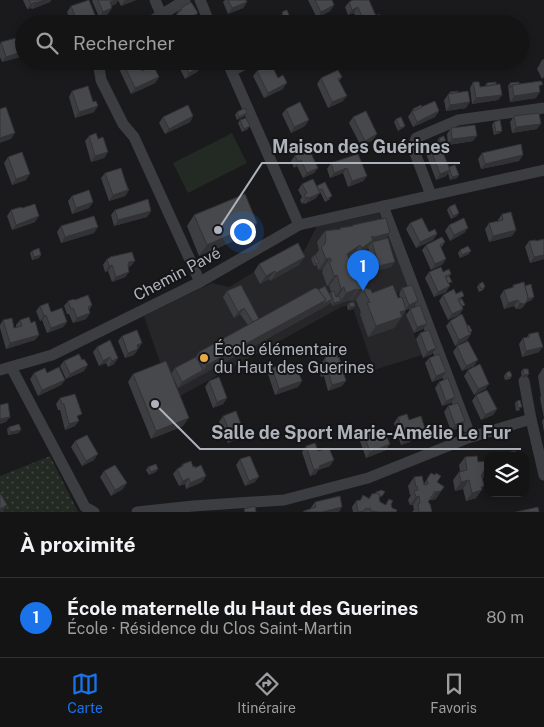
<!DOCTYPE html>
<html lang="fr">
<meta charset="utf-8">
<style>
:root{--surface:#141415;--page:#1d1d1e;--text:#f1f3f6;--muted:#9d9ea0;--line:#333334;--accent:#1a73e8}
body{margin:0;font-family:"Public Sans",sans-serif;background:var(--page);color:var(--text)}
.controls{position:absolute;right:15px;bottom:15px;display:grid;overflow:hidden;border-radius:10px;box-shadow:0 2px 8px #0003}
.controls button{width:45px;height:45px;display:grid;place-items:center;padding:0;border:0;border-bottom:1px solid var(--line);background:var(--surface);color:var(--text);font:25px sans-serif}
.you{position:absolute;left:242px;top:231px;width:18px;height:18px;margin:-12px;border:4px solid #fff;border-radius:50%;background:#1a73e8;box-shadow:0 0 0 8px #1a73e833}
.badge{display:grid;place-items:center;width:32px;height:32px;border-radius:50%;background:var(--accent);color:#fff;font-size:16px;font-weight:700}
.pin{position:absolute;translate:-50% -41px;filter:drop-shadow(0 1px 2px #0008)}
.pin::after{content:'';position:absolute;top:26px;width:18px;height:15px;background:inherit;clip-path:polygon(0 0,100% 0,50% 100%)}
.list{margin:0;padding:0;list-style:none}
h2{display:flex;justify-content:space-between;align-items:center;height:65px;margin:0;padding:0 20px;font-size:21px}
h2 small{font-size:16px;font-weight:400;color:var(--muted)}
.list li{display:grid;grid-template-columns:32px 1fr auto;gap:15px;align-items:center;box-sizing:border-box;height:80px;padding:0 20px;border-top:1px solid var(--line)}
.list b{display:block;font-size:19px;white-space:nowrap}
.list p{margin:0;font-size:16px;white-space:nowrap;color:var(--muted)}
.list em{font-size:16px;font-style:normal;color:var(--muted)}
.icon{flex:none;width:28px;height:28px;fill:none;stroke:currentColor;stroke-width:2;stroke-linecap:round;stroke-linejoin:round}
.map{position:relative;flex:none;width:544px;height:512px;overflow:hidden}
.search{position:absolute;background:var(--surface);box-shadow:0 2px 8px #0003;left:15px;right:15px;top:15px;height:55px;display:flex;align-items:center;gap:12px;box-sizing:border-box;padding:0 18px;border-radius:28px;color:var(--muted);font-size:19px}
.sheet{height:145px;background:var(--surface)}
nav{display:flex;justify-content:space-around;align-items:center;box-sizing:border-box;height:70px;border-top:1px solid var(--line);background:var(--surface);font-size:14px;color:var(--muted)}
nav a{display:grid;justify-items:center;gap:2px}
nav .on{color:var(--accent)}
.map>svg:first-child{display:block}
</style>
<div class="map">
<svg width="544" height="512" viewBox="0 0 544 512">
<defs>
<pattern id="garden-dots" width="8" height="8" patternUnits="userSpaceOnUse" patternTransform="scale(1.25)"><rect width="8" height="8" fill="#222a23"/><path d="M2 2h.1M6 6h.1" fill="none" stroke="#404641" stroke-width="1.8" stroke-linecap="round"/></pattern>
</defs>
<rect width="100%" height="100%" fill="#1a1a1c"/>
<polygon fill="#262629" points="379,213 409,289 397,293 402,302 422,355 374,370 352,305 341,307 173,400 144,316 212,283 229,287 254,272 303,253 317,226"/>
<polygon fill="#222a23" points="232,133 247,163 188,193 173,163"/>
<polygon fill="url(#garden-dots)" points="50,456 78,512 0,512 0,476"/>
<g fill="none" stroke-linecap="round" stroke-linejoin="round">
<g stroke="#3b3d41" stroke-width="11">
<polyline points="155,0 161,14"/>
<polyline points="200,0 210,24"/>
<polyline points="147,24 185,0"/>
<polyline points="98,61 101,80 123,124 134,137 200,282"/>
<polyline points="227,61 299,225"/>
<polyline points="232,71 251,61"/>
<polyline points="431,195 413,148 416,138 458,120 544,108"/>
<polyline points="383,206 467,427"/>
<polyline points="11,367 85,507 94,512"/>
<polyline points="0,370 52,355 200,282 299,225 544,170"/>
<polyline points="524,381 531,419 544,475"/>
<polyline points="137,512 193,506 284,500 368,478 468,438 531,419"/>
</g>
</g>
<g fill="#3d3e41">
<polygon points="23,0 51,0 50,2 32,9 31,8 27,9"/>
<polygon points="89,0 91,20 84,23 83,22 79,24 72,24 67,12 71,6"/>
<polygon points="93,0 136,0 121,6 118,0 116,4 111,6 108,14 99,17 92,1"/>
<polygon points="225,0 246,0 247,2 243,8 228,14 223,2"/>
<polygon points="308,0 332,0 334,5 330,11 317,18"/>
<polygon points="349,2 376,16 380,24 358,24 354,13 348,15 345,7"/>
<polygon points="181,8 194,19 185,24 173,24 174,22 173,19"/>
<polygon points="1,42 20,57 2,62 0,57 0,44"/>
<polygon points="544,59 544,77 542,79 537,69 542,60"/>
<polygon points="176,61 199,61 201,67 197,72 185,79"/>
<polygon points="322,61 331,61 328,65"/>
<polygon points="124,65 159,77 155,83 131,94 120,71"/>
<polygon points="257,71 278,78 283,89 264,98 253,76"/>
<polygon points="342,77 339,81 343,101 328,108 317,84 321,78"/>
<polygon points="473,82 480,87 485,86 487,83 502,95 498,100 472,104 470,88"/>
<polygon points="510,83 519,84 539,89 536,98 510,102 508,86"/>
<polygon points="72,91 94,112 75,118 69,97"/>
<polygon points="450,92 458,93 466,108 446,111 444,100"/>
<polygon points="422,107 439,111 435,117 413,127 408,117 413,109"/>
<polygon points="286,109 305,126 291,133 282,114"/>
<polygon points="237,112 245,116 237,120 235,115"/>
<polygon points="193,116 190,122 165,134 159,123 163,117"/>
<polygon points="514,116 537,129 512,133 510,122"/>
<polygon points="353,117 373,140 361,146 349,123"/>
<polygon points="396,119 405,126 403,128 398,131 394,122"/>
<polygon points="240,120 248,129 242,132 238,123"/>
<polygon points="494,122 500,133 494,135 492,125"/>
<polygon points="451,128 473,141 448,145 447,134"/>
<polygon points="89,136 108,152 104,158 91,162 85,141"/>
<polygon points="439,138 445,148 442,149 449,167 457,178 450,180 448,173 446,176 436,180 425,151 429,145 437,142"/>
<polygon points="389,145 397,148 395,151 391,154 387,148"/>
<polygon points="297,152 318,168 314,173 303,178 297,166 294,168 291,161"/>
<polygon points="482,153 523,155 519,161 481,169 478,159"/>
<polygon points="358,154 367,176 363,181 348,187 343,173 330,178 327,169 331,163"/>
<polygon points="8,157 26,180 12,185 4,163"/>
<polygon points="105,173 126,182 129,190 125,196 109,201 101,178"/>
<polygon points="325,182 330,199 325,202 320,192 316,198 305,204 304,203 302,204 300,200 302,197 298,190 302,184 317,186"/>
<polygon points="72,196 93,202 89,208 72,214 68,201"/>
<polygon points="449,207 457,216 451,219 447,210"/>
<polygon points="22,208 35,222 12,230 7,216 11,210"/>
<polygon points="115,210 151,211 147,217 114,226 111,215"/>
<polygon points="502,214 516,230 512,236 489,242 485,229 489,223 498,221 498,220"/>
<polygon points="194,215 257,223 250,234 199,256 187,226"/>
<polygon points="410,223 429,232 437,234 433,240 416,248 406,229"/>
<polygon points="353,225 386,238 395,262 391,267 375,271 368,247 365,251 355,258 353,256 349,259 359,283 372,293 398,298 400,297 399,294 402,288 414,307 406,310 394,328 368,337 360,314 361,312 356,300 350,301 350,300 332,306 331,302 328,305 178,388 173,377 183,426 151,439 128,382 133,374 171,374 175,368 196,357 199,352 248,325 240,314 234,318 223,297 227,291 259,319 318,290 329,294 331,292 329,286 327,286 322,272 323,270 323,269 318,270 317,265 314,266 311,259 313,256 315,255 319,250 317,242 325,231 340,229 340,228 352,226"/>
<polygon points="449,225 468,228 464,233 450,241 445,231"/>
<polygon points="61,226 94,233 61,243 57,232"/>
<polygon points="529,241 544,259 530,263 525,247"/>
<polygon points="445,242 441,248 443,264 431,270 422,250 426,245"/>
<polygon points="460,250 469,254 460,258 458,253"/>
<polygon points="32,251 39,258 32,260 30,253"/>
<polygon points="110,257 131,266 128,267 129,272 125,277 112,282 108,271 105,272 103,265 107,259"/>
<polygon points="259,264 299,265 270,281 269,279 260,284 254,272"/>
<polygon points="429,272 443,272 451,274 449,276 449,285 446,292 434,297 425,278"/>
<polygon points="479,284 485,287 483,290 479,292 477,287"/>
<polygon points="513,285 525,286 532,300 527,302 523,307 520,309 516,309 514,306 504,309 500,296 504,290 512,288"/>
<polygon points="456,294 462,299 463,309 459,315 448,320 439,301 443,295"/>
<polygon points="75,300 92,305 89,310 90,313 86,319 73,323 69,314 67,314 64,306 68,301"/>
<polygon points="349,303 355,306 353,309 348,310 347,306"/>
<polygon points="40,306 67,322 63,327 47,333 42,320 40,321 36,311"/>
<polygon points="410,309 427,324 423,329 414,333 406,315"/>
<polygon points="3,320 14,328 16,327 16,325 20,320 31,323 39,335 35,340 6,349 0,328 0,325"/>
<polygon points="450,321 467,326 472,331 467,340 455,346 446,326"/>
<polygon points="420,333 432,354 423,358 416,339"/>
<polygon points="529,334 539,352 522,357 519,344 523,338 527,337"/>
<polygon points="122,336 142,343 134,355 125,358 118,341"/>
<polygon points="457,346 474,366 462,371 453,352"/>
<polygon points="97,347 118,358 114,364 108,367 106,363 99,366 93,352"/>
<polygon points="326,356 342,386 328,391 324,376 321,377 319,368"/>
<polygon points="429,358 442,378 432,382 425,363"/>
<polygon points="64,361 84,371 66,379 60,366"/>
<polygon points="272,368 284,374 302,381 298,387 275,395 268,374"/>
<polygon points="543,368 544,368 544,432 542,421 544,418 540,398 541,396 538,376"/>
<polygon points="523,369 527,377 522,378 521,372"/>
<polygon points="468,370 489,384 485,389 474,395 464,376"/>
<polygon points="34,373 47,373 65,380 61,385 38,396 30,379"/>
<polygon points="506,373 512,376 510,379 505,380 504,376"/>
<polygon points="209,381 227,398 223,404 213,408 205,387"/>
<polygon points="439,382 455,397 451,403 442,406 435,388"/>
<polygon points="476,395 497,409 493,415 481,420 472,401"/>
<polygon points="60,398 78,419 75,426 65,430 60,410 58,410 56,404"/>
<polygon points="517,401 520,410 516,411 515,403"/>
<polygon points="448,406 465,421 461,427 451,431 444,412"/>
<polygon points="223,416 244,432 240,438 228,443 219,422"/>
<polygon points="398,417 409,420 421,435 413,438 410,442 401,445 394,423"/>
<polygon points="9,427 19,433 8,435 7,429"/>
<polygon points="364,435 375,437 386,450 366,458 360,441"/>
<polygon points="75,441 94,460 82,466 71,447"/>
<polygon points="306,446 318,451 330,466 318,470 316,474 310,476 302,452"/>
<polygon points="465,457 478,462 483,478 482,478 482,489 476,498 466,501 463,489 455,491 453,480 459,472 460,471 459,465"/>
<polygon points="240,459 255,482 245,486 236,465"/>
<polygon points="183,464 195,468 206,476 202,482 186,489 185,484 179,486 173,474 177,469 180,467"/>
<polygon points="148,467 156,472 149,475 146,470"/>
<polygon points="104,471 123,489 111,496 100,477"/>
<polygon points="431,473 437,482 444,486 436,499 431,500 429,500 428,502 432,512 412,512 414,510 413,505 410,505 408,500 411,495 410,495 408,486 414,477 424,484"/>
<polygon points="372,494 380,499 379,500 380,502 385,505 389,499 392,508 396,512 353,512 352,507 356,501 360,500 363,495 369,498"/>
<polygon points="315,502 339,512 303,512 304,511 310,509"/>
</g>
<g fill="#323235">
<polygon points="45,0 51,0 50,2 32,9 35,3"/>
<polygon points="116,0 118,0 116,4 106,8 110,2"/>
<polygon points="125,0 136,0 121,6"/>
<polygon points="35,2 31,8 27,9 31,4"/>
<polygon points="247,2 243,8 228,14 232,8"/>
<polygon points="334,5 330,11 317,18 321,12"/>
<polygon points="358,7 354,13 348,15 352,10"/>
<polygon points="112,8 108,14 99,17 103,12"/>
<polygon points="198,13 194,19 185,24 180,24"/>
<polygon points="95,15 91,20 84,23 88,18"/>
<polygon points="87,16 83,22 79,24 74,24 77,21"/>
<polygon points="24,51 20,57 2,62 6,57"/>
<polygon points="201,67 197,72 185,79 189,73"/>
<polygon points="159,77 155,83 131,94 135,88"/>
<polygon points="287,83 283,89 264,98 268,93"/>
<polygon points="540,92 536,98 510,102 514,96"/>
<polygon points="502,95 498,100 472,104 476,98"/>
<polygon points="347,96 343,101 328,108 332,102"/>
<polygon points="470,102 466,108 446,111 450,105"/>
<polygon points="98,106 94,112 75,118 79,112"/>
<polygon points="439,111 435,117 413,127 417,122"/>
<polygon points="247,113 245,116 237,120 239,117"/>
<polygon points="193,116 190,122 165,134 169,129"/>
<polygon points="309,120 305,126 291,133 294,127"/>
<polygon points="541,124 537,129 512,133 516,127"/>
<polygon points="250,126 248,129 242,132 244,129"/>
<polygon points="405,126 403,128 398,131 400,128"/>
<polygon points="502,131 500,133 494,135 496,132"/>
<polygon points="15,133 11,139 0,143 0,138"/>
<polygon points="377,134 373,140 361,146 365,141"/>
<polygon points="477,136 473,141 448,145 452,139"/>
<polygon points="108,152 104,158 91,162 95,156"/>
<polygon points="523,155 519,161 481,169 485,164"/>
<polygon points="301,160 297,166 294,168 298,162"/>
<polygon points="318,168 314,173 303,178 307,173"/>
<polygon points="347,168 343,173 330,178 334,173"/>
<polygon points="450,170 446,176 436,180 440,174"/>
<polygon points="30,174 26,180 12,185 16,179"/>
<polygon points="459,175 457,178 450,180 452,177"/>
<polygon points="367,176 363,181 348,187 352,181"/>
<polygon points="129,190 125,196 109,201 113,195"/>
<polygon points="320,193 316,198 305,204 309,198"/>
<polygon points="308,197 304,203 302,204 306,198"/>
<polygon points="93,202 89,208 72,214 76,208"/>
<polygon points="151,211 147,217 114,226 118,220"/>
<polygon points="459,213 457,216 451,219 453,216"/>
<polygon points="39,216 35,222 12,230 16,225"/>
<polygon points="257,223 250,234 199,256 207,245"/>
<polygon points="98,227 94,233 61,243 65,237"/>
<polygon points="468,228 464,233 450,241 454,235"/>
<polygon points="516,230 512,236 489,242 493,236"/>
<polygon points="390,233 382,244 372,242 365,251 355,258 371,237 373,236 367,244 370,242 374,237"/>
<polygon points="437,234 433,240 416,248 420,242"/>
<polygon points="360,245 353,256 339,265 347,254"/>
<polygon points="471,251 469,254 460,258 462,255"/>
<polygon points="41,255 39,258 32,260 34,257"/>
<polygon points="544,255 544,259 530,263 534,257"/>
<polygon points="305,257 299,265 270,281 276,273"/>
<polygon points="330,258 323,269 318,270 326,259"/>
<polygon points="446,259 443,264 431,270 435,264"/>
<polygon points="135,261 131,266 125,268 129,262"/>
<polygon points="395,262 391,267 375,271 379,266"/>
<polygon points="112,265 108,271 105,272 109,266"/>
<polygon points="275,271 269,279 260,284 266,276"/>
<polygon points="129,272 125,277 112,282 116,277"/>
<polygon points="337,275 329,286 327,286 334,276"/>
<polygon points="450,286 446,292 434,297 438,292"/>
<polygon points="344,287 337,298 334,299 341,289"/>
<polygon points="357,289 350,300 339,304 346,293"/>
<polygon points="363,289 356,300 350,301 358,290"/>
<polygon points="534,297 532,300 527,302 523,307 520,309 516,309 520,303 526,300"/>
<polygon points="332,299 328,305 178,388 182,382 203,371 207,365 326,300"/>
<polygon points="518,300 514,306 504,309 508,303"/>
<polygon points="341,301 339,304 332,306 334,303"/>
<polygon points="418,301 414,307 405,310 409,305"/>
<polygon points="355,306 353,309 348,310 350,307"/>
<polygon points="244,308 240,314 234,318 238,312"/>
<polygon points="463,309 459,315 448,320 452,314"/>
<polygon points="406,310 394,328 368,337 376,326 400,312"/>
<polygon points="90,313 86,319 73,323 77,318"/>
<polygon points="46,315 42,320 40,321 44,316"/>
<polygon points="67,322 63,327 47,333 51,328"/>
<polygon points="427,324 423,329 414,333 417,327"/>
<polygon points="471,334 467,340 455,346 459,340"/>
<polygon points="39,335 35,340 6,349 10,343"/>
<polygon points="142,343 138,349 137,345"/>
<polygon points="543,347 539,352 522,357 526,351"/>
<polygon points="436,348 432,354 423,358 427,352"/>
<polygon points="138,349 134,355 125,358 128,353"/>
<polygon points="110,357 106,363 99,366 103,361"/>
<polygon points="118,358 114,364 108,367 112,361"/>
<polygon points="478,360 474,366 462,371 466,366"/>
<polygon points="88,365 84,371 66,379 70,374"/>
<polygon points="328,370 324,376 321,377 325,371"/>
<polygon points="446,372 442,378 432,382 436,376"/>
<polygon points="529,374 527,377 522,378 524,375"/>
<polygon points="65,380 61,385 38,396 42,390"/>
<polygon points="302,381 298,387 275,395 279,389"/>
<polygon points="346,381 342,386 328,391 332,385"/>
<polygon points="489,384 485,389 474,395 478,389"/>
<polygon points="455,397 451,403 442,406 446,401"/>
<polygon points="227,398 223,404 213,408 217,402"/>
<polygon points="497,409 493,415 481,420 485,415"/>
<polygon points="10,417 6,422 0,424 0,419"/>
<polygon points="189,418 183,426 151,439 156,431"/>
<polygon points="79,421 75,426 65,430 69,424"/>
<polygon points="465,421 461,427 451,431 455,425"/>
<polygon points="425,429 421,435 413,438 410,442 401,445 405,439 414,433"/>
<polygon points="21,430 19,433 8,435 10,432"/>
<polygon points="244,432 240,438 228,443 232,437"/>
<polygon points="390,444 386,450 366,458 370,452"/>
<polygon points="98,454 94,460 82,466 86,461"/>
<polygon points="334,460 330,466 318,470 316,474 310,476 314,470 319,466"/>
<polygon points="158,469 156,472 149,475 151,472"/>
<polygon points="488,470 488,472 483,478 478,479 484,471"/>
<polygon points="206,476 202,482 186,489 190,483"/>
<polygon points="259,477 255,482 245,486 249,481"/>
<polygon points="189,478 185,484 179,486 183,481"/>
<polygon points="469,480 463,489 455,491 461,482"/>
<polygon points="127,483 123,489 111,496 115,490"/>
<polygon points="484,486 476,498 466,501 472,493 481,487"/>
<polygon points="441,491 436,499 431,500 436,492"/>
<polygon points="419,496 413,505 410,505 416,497"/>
<polygon points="7,505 3,511 0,512 0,509"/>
<polygon points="342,507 339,512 322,512"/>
</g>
<g fill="#47484c" stroke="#323235">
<polygon points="29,0 45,0 35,3 35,2 31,4"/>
<polygon points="89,0 95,15 88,18 87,16 77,21 71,6"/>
<polygon points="98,0 116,0 110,2 112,8 103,12"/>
<polygon points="228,0 246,0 247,2 232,8"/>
<polygon points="315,0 332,0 334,5 321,12"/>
<polygon points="353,0 369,0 376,16 379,14 382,22 376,24 365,24 358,7 352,10 349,2"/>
<polygon points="191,2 198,13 180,24 179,24 176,19 179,17 177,13 182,10 181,8"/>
<polygon points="287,10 289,15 285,18 288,24 263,24 283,14 282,12"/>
<polygon points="20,37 24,51 6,57 1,42"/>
<polygon points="132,61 137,61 142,71 153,65 159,77 135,88 124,65"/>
<polygon points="183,61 199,61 201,67 189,73"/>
<polygon points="271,64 278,78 283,75 287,83 268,93 257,71"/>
<polygon points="338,70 342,77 338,79 347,96 332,102 321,78"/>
<polygon points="541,81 543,84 539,86 540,92 514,96 512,85"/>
<polygon points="473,82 479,82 480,87 500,84 502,95 476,98"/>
<polygon points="496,82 496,84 487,86 487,83"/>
<polygon points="519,82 519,84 512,85 510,88 510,83"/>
<polygon points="88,86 93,102 96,101 98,106 79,112 72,91"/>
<polygon points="458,91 458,93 450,94 450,92"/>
<polygon points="468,91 470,102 450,105 448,94"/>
<polygon points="435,101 439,111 417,122 412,111"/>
<polygon points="300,102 309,120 294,127 286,109"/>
<polygon points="188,105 193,116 169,129 163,117"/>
<polygon points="421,105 422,107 414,111 413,109"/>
<polygon points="6,107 15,133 0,138 0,109"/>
<polygon points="245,108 247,113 239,117 237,112"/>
<polygon points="366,111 377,134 365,141 353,117"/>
<polygon points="539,113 541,124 516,127 514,116"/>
<polygon points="401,117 405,126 400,128 396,119"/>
<polygon points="246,118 250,126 244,129 240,120"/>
<polygon points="500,120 502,131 496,132 494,122"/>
<polygon points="475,125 477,136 452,139 451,128"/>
<polygon points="96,133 98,139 103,137 108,152 95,156 89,136"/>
<polygon points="444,136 447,145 442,147 439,138"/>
<polygon points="439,141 444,153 447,151 448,154 444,155 450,170 440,174 429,145"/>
<polygon points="394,142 397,148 393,151 389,145"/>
<polygon points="521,144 523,155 485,164 482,153"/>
<polygon points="308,147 318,168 307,173 301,160 298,162 295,156 298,154 297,152"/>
<polygon points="22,152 30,174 16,179 8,157"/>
<polygon points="358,154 367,176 352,181 347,168 334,173 331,163"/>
<polygon points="455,165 459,175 452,177 449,167"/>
<polygon points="121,168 128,190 113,195 105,173"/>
<polygon points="313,179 320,193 309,198 308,197 306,198 304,195 307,193 302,184"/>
<polygon points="325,182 332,196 327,199 322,189 319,190 317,186"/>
<polygon points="89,190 93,202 76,208 72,196"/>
<polygon points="245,194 257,223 207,245 194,215"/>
<polygon points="148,199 151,211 118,220 115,210"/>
<polygon points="35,204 39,216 16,225 11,210 21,207 22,208"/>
<polygon points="455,204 459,213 453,216 449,207"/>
<polygon points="511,212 516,230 493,236 489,223 503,220 502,214"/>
<polygon points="94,216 98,227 65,237 61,226"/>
<polygon points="386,218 390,233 374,237 373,236 371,237 373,240 362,248 360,245 347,254 351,263 352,263 353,271 359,283 360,283 365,288 371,290 372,293 393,285 398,298 402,297 406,310 400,312 402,317 376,326 367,303 370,302 363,289 358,290 357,289 346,293 344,287 341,289 337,275 334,276 329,261 332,261 330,258 326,259 321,247 325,244 326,239 325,231 341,229 340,228 353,226 353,225"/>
<polygon points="422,218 429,232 435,229 437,234 420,242 410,223"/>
<polygon points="464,218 468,228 454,235 449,225"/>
<polygon points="442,237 445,242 440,245 446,259 435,264 426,245"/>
<polygon points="388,238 395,262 379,266 372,242"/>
<polygon points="544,239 544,255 534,257 529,241 536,240 536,241"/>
<polygon points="298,243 305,257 276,273 275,271 266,276 259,264"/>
<polygon points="468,246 471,251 462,255 460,250"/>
<polygon points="39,248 41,255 34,257 32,251"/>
<polygon points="132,252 135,261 129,262 128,266 129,272 116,277 112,265 109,266 107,259 110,258 110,257"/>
<polygon points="315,255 319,263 316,264 313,256"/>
<polygon points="441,267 443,272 449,269 451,274 445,276 450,286 438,292 429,272"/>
<polygon points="449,276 452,282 448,283 446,278"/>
<polygon points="483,282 485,287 481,289 479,284"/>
<polygon points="524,282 528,297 527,301 524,304 520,303 518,300 508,303 504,290 514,287 513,285"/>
<polygon points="531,284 534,297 528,299 528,297 525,286"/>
<polygon points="241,285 259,319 253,322 244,308 238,312 227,291"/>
<polygon points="412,285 418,301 409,305 402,288"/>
<polygon points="325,286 332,299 322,305 326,300 318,290"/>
<polygon points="315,288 318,289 326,300 207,365 199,352"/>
<polygon points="454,289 456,294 462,291 464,296 458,299 463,309 452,314 443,295"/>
<polygon points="334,291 336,297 339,296 341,301 334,303 331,292"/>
<polygon points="88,295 92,305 88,307 90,313 77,318 73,308 71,309 68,301 74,299 75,300"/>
<polygon points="462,299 465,305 462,306 459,301"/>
<polygon points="354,302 355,306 350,307 349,303"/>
<polygon points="48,303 51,312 62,308 67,322 51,328 46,315 44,316 40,306"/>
<polygon points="420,305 427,324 417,327 410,309"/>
<polygon points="462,314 471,334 459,340 450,321"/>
<polygon points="29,317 31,323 35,321 39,335 10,343 3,320 12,318 14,328 22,326 20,320"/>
<polygon points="469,325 472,331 469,332 467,326"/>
<polygon points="137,330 142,343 137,345 138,349 128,353 122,336"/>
<polygon points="429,330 436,348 427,352 420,333"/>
<polygon points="538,332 543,347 526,351 523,338 529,337 529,334"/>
<polygon points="110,340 118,358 112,361 110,357 103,361 97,347"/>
<polygon points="468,341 478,360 466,366 457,346"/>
<polygon points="334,353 337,355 338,358 339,357 346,381 332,385 328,370 325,371 323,362 326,362 325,359 326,356"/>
<polygon points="79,354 82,360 84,359 88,365 70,374 64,361"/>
<polygon points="439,354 446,372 436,376 429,358"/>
<polygon points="196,357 203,370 182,382 175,368"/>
<polygon points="166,361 189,418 156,431 133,374"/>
<polygon points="480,364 489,384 478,389 468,370"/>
<polygon points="281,365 284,374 297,369 302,381 279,389 272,368"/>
<polygon points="59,367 65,380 42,390 34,373 45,368 47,373"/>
<polygon points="523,369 528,369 529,374 524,375"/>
<polygon points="510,371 512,376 507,378 506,373"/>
<polygon points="219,377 227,398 217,402 209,381"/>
<polygon points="448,378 455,397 446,401 439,382"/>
<polygon points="487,390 497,409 485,415 476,395"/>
<polygon points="75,394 82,414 77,416 79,421 69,424 64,404 62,404 60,398"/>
<polygon points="520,400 522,407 518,408 517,401"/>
<polygon points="8,403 10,417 0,419 0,405"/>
<polygon points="458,403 465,421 455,425 448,406"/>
<polygon points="236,411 244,432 232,437 223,416"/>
<polygon points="407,414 409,420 421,416 425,429 414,433 414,436 405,439 398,417"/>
<polygon points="19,424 21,430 10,432 9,427"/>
<polygon points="371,432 374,437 385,433 390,444 370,452 364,435"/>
<polygon points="87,435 98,454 86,461 75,441"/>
<polygon points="315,443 318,451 329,448 334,460 319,466 320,468 314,470 306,446"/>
<polygon points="515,451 516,456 503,456 503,454"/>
<polygon points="250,456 259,477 249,481 240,459"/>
<polygon points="477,456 478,462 487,461 488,470 484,471 481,476 482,477 484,486 481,487 482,490 472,493 469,480 461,482 459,472 467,470 465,457"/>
<polygon points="191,461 193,467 195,466 195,468 201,465 206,476 190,483 189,478 183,481 177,469 183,466 183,464"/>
<polygon points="156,464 158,469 151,472 148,467"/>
<polygon points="115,465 127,483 115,490 104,471"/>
<polygon points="431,473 435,475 436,473 441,476 437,482 444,487 441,491 436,492 435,491 428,502 430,504 432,512 419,512 418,504 420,503 419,496 416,497 414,491 418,490 417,486 416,487 414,477 422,476 424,485 428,484 427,479"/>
<polygon points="382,490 385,492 382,496 379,497 380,495 377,493 376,493 376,492"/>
<polygon points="0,493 7,505 0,509"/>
<polygon points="377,493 380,495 379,498 380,502 386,505 389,499 393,501 391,504 392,508 397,510 396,512 378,512 371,511 370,508 368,509 366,508 364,511 358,512 356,501 361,500 363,495 369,499 372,494"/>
<polygon points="340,496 342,507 322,512 304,512 304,511 316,507 315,502"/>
<polygon points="255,506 256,512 245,512 244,509"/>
<polygon points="538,507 539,512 516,512"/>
</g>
<circle fill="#e7a948" stroke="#151517" stroke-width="2" cx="204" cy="358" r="5"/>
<g text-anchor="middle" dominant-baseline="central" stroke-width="4" stroke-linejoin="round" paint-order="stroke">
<g font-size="16" fill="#aeb2bb" stroke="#151517">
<text transform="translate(177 274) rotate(-28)">Chemin Pavé</text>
</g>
<g font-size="16" fill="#aeb2bb" stroke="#151517" text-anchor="start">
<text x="214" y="349">École élémentaire<tspan x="214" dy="18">du Haut des Guerines</tspan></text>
</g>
</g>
<path fill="none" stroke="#aeb2bb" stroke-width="2" d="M218 230L262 163H460M155 404L200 449H521"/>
<g fill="#aeb2bb" stroke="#151517" stroke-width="2">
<circle cx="218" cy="230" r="5"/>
<circle cx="155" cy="404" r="5"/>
</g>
<g font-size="18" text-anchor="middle" font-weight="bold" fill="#aeb2bb" stroke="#151517" stroke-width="4" stroke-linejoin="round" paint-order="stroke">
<text x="361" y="153">Maison des Guérines</text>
<text x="361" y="439">Salle de Sport Marie-Amélie Le Fur</text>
</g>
</svg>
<div class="controls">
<button><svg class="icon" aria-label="layers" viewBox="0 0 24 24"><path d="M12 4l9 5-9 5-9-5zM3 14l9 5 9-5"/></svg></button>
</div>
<div class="you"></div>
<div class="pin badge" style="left:363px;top:291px">1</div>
<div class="search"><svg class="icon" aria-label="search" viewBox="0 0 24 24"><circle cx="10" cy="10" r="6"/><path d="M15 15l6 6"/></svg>Rechercher</div>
</div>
<section class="sheet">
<h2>À proximité<small></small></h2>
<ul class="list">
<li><span class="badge">1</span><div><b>École maternelle du Haut des Guerines</b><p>École · Résidence du Clos Saint-Martin</p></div><em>80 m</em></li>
</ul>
</section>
<nav>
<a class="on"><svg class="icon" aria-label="map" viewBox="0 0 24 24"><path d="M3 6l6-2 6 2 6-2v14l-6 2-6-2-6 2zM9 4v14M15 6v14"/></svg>Carte</a>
<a><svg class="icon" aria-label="directions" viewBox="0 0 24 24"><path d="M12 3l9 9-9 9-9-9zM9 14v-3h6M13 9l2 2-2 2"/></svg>Itinéraire</a>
<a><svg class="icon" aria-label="saved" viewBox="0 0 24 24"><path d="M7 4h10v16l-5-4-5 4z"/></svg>Favoris</a>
</nav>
